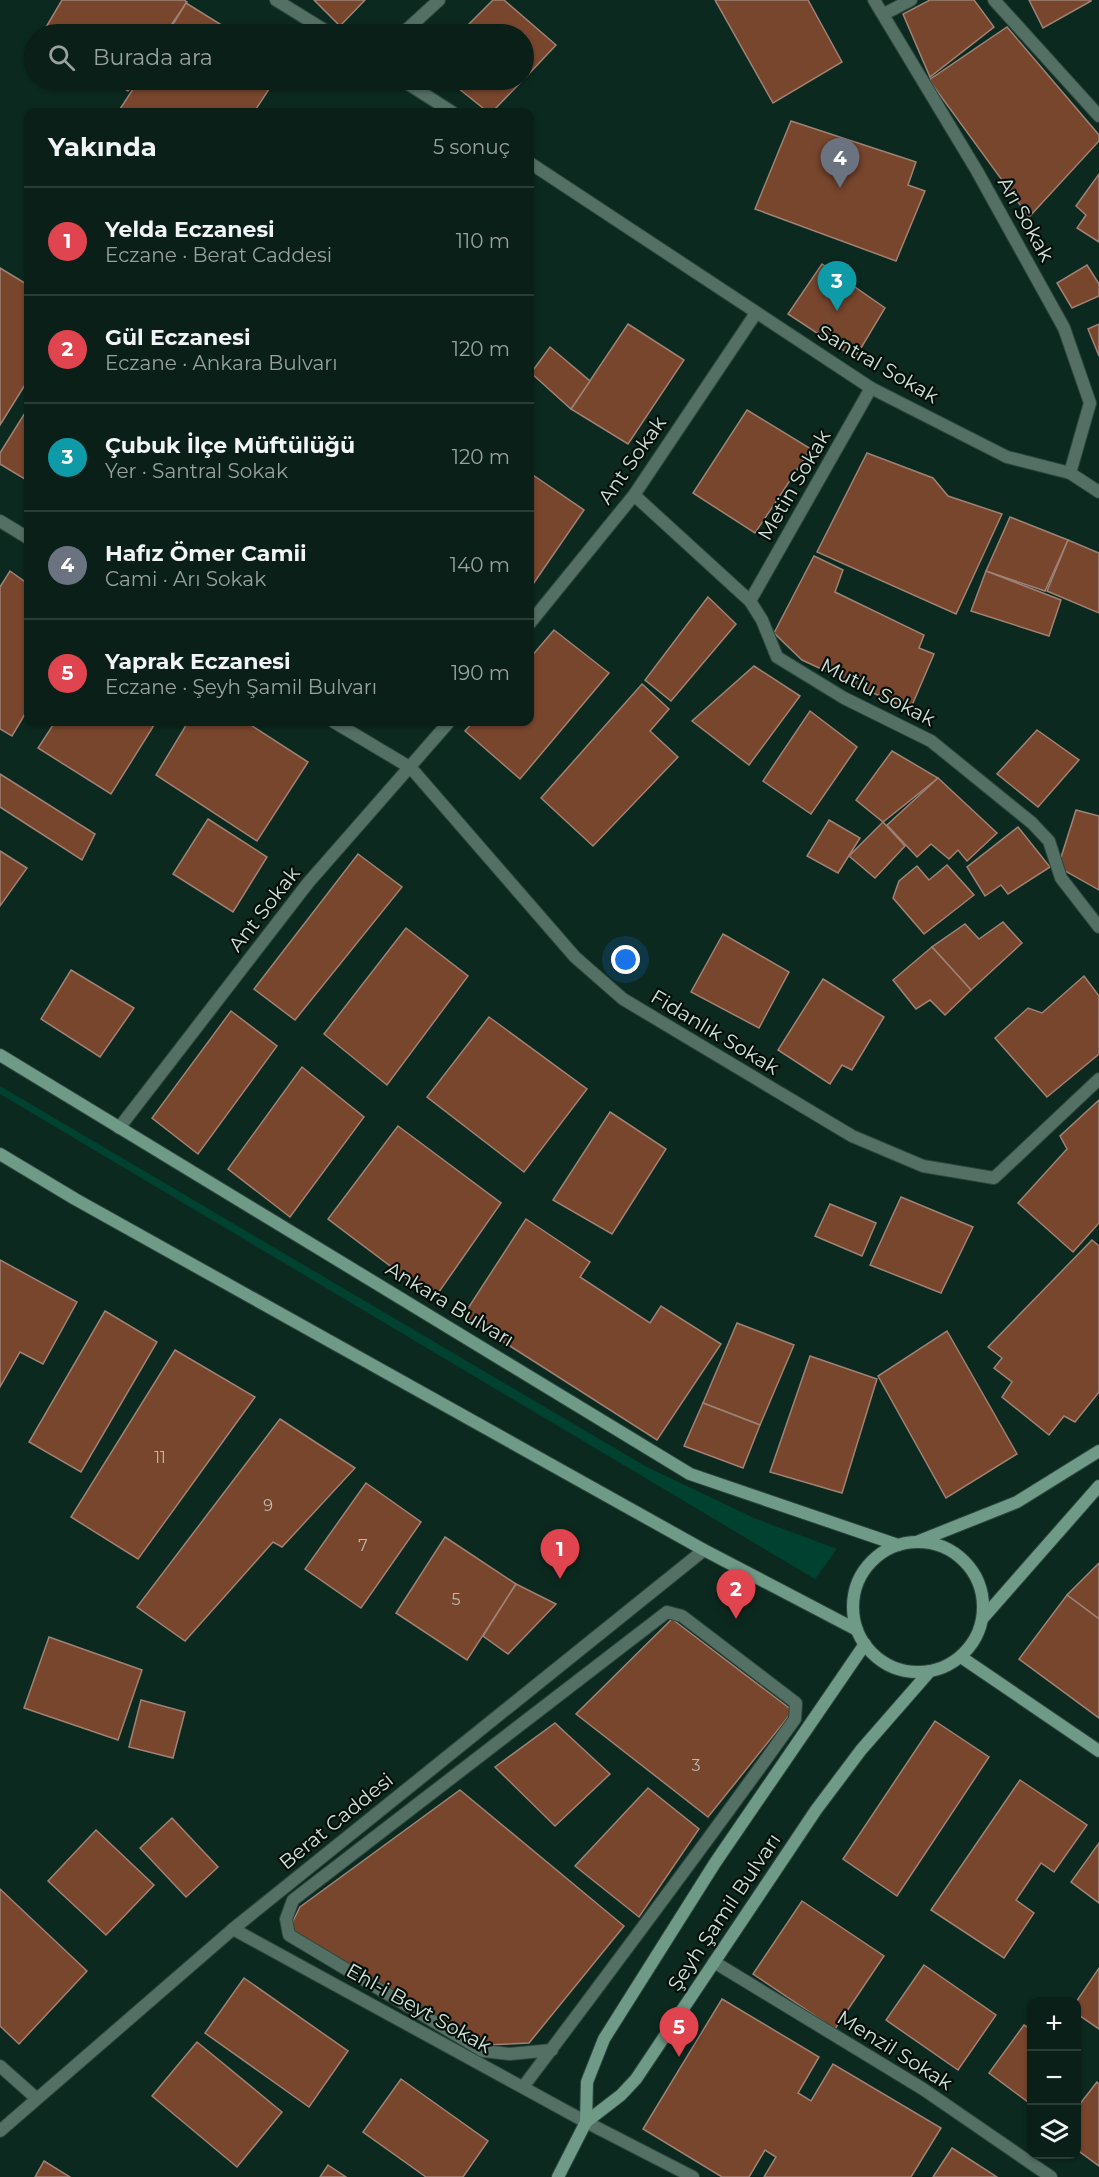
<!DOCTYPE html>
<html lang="tr">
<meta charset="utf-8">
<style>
:root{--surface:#091f17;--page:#172c24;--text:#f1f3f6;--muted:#99a2a1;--line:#293d36;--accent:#0b8043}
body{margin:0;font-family:Montserrat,sans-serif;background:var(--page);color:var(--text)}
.controls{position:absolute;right:18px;bottom:18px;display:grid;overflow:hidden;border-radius:12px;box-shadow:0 2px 4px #0004}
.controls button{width:54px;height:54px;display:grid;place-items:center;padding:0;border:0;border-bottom:2px solid var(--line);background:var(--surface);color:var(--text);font:30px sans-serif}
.you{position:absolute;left:626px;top:960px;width:21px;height:21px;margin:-15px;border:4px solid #fff;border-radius:50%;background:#1a73e8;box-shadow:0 0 0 9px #1a73e833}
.badge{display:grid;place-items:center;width:39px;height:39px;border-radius:50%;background:var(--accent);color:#fff;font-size:20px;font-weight:700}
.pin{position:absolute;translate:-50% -50px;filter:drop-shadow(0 2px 3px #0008)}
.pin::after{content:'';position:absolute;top:32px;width:21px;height:18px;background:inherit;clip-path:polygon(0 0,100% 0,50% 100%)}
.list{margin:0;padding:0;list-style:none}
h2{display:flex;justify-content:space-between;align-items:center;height:78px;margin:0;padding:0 24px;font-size:26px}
h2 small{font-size:20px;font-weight:400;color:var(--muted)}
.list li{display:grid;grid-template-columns:39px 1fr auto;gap:18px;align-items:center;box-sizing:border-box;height:108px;padding:0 24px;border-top:2px solid var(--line)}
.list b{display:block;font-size:22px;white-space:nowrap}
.list p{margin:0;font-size:20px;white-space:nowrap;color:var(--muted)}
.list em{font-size:20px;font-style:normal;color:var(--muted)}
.icon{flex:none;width:33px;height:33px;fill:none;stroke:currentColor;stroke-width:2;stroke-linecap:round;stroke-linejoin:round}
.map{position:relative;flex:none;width:1099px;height:2177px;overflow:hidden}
.search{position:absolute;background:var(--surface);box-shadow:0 2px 4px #0004;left:24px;top:24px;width:510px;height:66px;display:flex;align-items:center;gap:15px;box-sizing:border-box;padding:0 21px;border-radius:33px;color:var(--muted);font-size:22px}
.panel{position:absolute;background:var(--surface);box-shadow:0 2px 4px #0004;left:24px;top:108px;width:510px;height:618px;border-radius:12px}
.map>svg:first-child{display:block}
</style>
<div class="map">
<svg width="1099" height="2177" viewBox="0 0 1099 2177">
<rect width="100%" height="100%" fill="#0c291f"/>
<polygon fill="#00412f" points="0,1086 645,1466 754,1518 837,1549 815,1579 0,1094"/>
<g fill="#78452d" stroke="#9f8275" stroke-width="1.5">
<polygon points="62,0 184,0 187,2 165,34 42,34"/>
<polygon points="314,0 365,0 340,26"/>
<polygon points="493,0 504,0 556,45 524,79 524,34 459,34"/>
<polygon points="715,0 808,0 842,62 773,103"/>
<polygon points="930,0 974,0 994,27 930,77 903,14"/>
<polygon points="1029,0 1091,0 1091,1 1043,28"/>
<polygon points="186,3 236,34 167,34"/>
<polygon points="1007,27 1099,135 1099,141 1029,217 929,80"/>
<polygon points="110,80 136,80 128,91"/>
<polygon points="139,80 275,80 254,112 118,112"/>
<polygon points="448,80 523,80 492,112 488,112"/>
<polygon points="791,121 916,162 908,185 925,191 896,261 755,209"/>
<polygon points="1099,174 1099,242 1077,228 1086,215 1076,206"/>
<polygon points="822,264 885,308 855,358 788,314"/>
<polygon points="1087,265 1099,284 1099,296 1072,308 1057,283"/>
<polygon points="0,268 28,285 28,380 0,425"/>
<polygon points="628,324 684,360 628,444 571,409"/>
<polygon points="1099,324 1099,356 1088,329"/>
<polygon points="550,347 590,381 571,409 531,373"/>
<polygon points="28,408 28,481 0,464 0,453"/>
<polygon points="747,410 811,449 755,533 693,493"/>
<polygon points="867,453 933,478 948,496 1002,514 956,614 817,552"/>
<polygon points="530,473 584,510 531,587 530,586"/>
<polygon points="1010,517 1068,540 1045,591 986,571"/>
<polygon points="1068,540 1099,553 1099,613 1047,591"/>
<polygon points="814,556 843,570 835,592 924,635 919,648 934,654 910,710 802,660 774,633"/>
<polygon points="10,571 28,584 28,709 12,736 0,729 0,587"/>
<polygon points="986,571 1061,600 1049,636 971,611"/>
<polygon points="708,597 736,624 671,701 645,680"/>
<polygon points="554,630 609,673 520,779 465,731 473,722 530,722 530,658"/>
<polygon points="754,666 800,696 749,765 692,721"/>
<polygon points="642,684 669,709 650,731 678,757 593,846 541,798"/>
<polygon points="810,711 857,747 811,814 763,781"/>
<polygon points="55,722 156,722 111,794 38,748"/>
<polygon points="188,722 246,722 308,762 257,841 156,775"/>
<polygon points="1037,730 1079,760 1038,807 997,774"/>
<polygon points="892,751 938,778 883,822 856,800"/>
<polygon points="0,774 95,834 82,860 0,807"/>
<polygon points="938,778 997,833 967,861 958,850 949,859 931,844 917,857 887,825"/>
<polygon points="1076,810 1099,816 1099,890 1058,867"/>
<polygon points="208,819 267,857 233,912 173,874"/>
<polygon points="829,820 860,838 838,873 807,856"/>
<polygon points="883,822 905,846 875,878 849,856"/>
<polygon points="1018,827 1050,867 1008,894 1001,885 985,896 967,867"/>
<polygon points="0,851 27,868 0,906"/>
<polygon points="358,854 402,887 295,1020 254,989"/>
<polygon points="947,865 974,895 924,934 893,898 899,881 917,866 929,880"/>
<polygon points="1003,922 1022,943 971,990 932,947 965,924 979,939"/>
<polygon points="406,928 468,976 387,1085 324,1034"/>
<polygon points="723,934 789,972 759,1028 691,992"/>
<polygon points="932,947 971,990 945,1015 930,1000 916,1009 893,980"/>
<polygon points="71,970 134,1008 100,1057 41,1019"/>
<polygon points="1084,976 1099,996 1099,1054 1047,1097 995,1038 1028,1008 1042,1013"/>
<polygon points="823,979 884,1017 852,1070 842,1065 830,1084 778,1050"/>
<polygon points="231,1011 277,1046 198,1154 152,1118"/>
<polygon points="489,1017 587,1089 524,1172 427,1097"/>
<polygon points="302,1067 364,1117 290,1217 228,1169"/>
<polygon points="1099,1100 1099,1223 1073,1252 1018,1203 1067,1149 1060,1136"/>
<polygon points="610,1112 666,1149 612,1234 553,1200"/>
<polygon points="398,1126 501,1203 434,1299 328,1219"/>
<polygon points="901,1197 973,1227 941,1293 870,1265"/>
<polygon points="830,1204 876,1223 862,1256 815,1236"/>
<polygon points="526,1219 590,1262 580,1277 650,1323 661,1306 721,1344 657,1440 463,1316"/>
<polygon points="1092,1240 1099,1246 1099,1392 1075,1422 1064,1416 1049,1435 1002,1397 1012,1382 994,1368 1002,1358 988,1347"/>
<polygon points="0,1260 77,1302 43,1364 20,1352 0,1387"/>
<polygon points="105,1311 157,1342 81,1472 29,1442"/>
<polygon points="737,1323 794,1345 760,1425 703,1403"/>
<polygon points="947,1331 1017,1454 946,1498 878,1376"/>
<polygon points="175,1350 255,1397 138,1559 71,1517"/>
<polygon points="810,1356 877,1379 842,1493 770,1472"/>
<polygon points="703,1403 760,1425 743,1468 684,1446"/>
<polygon points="280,1419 355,1468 282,1547 273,1542 185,1641 137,1607"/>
<polygon points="366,1483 421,1522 361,1608 305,1569"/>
<polygon points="445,1537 516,1584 467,1660 396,1613"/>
<polygon points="1099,1563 1099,1619 1067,1595"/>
<polygon points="516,1584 556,1604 508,1654 483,1636"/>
<polygon points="1067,1595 1099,1619 1099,1718 1019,1659"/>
<polygon points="672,1619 793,1711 708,1817 576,1714"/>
<polygon points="49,1637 142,1670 118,1740 24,1708"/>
<polygon points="141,1700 185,1712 173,1758 129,1747"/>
<polygon points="935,1721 989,1757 897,1896 843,1859"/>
<polygon points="555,1723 610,1774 555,1826 495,1767"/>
<polygon points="1020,1780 1087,1825 1054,1872 1041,1863 1016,1900 1034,1913 1004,1958 931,1910"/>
<polygon points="648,1788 699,1829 639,1917 575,1866"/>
<polygon points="460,1790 624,1926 529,2043 486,2045 294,1933 293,1921 300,1907"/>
<polygon points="172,1818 218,1867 186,1897 140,1848"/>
<polygon points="96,1830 154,1885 106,1935 48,1881"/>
<polygon points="1099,1843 1099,1903 1071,1882"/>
<polygon points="0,1889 87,1971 19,2044 0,2026"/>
<polygon points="802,1901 884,1956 835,2029 753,1974"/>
<polygon points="924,1965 996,2015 958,2070 886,2020"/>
<polygon points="1099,1968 1099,2029 1076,2013 1076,2002"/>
<polygon points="244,1978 348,2051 309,2107 205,2033"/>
<polygon points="722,1999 819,2057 798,2093 811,2101 833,2064 941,2128 911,2177 764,2177 776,2157 765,2150 749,2177 722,2177 643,2129"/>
<polygon points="1024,2025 1032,2030 1032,2105 989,2073"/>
<polygon points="197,2042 282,2112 237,2167 152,2096"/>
<polygon points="401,2079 488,2141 463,2177 426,2177 363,2132"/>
<polygon points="1097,2082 1099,2084 1099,2166 1076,2149 1076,2109"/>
<polygon points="952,2148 997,2177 933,2177"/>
<polygon points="44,2161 70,2177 35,2177"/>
<polygon points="328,2165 346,2177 320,2177"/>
</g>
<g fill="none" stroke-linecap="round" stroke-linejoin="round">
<g stroke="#2c473d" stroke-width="14">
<path id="pedestrian" d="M523,2087c92,-122 183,-244 272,-368l1,-16 -114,-87 -15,-4 -374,288 -7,19 3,16 194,116 27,3 42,-4"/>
</g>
<g stroke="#2c473d" stroke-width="14">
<g id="minor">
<polyline points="276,0 331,34"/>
<polyline points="874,0 977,171 1064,328 1090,403 1070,473"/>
<polyline points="994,0 1099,116"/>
<polyline points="884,14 911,0"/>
<polyline points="402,34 439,0"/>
<polyline points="402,80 452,112"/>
<polyline points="530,163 871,388 1007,457 1070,473 1099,492"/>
<polyline points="634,495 750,601 762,620 777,657 844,698 931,741 1032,823 1049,841 1061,878 1099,927"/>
<polyline points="0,521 28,538"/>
<polyline points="750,601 871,388"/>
<polyline points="530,623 634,495 756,313"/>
<polyline points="334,722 411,768 575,957 623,999 852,1136 923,1166 994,1178 1099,1079"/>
<polyline points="119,1128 308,883 449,722"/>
<polyline points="233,1929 586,2122 693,2177"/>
<polyline points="714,1962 923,2089 1051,2177"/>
<polyline points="0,2066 36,2098"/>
</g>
</g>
<g stroke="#2c473d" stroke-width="14">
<polyline id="tertiary" points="0,2131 233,1929 704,1550"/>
</g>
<g stroke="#2c473d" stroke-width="14">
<g id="secondary">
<polyline points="0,1055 690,1474 898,1545"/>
<polyline points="0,1154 75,1199 704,1550 857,1630"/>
<polyline points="919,1541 1017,1502 1099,1451"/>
<circle cx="918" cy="1607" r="65"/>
<polyline points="983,1618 1099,1486"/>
<polyline points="961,1657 1099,1751"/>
<polyline points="586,2122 587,2082 604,2039 715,1863 865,1644"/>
<polyline points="558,2177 586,2122 621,2095 636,2079 816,1810 861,1750 930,1671"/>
</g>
</g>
<use href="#pedestrian" stroke="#546f64" stroke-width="12"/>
<use href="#minor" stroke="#546f64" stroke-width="12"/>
<use href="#tertiary" stroke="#546f64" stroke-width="12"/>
<use href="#secondary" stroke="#6f9a88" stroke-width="12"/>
</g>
<g text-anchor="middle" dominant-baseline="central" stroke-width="4.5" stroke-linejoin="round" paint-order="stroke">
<g font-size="16" fill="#bbbbaf">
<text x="160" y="1457">11</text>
<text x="268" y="1505">9</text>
<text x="363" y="1545">7</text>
<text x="456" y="1599">5</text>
<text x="696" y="1765">3</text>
</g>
<g font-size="20" fill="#d1e2da" stroke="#040f0a">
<text transform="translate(1026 219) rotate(61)">Arı Sokak</text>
<text transform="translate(878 364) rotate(30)">Santral Sokak</text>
<text transform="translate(632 460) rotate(-55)">Ant Sokak</text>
<text transform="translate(794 485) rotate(-60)">Metin Sokak</text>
<text transform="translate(878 692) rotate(27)">Mutlu Sokak</text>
<text transform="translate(264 909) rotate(-52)">Ant Sokak</text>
<text transform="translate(715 1032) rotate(31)">Fidanlık Sokak</text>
<text transform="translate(450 1304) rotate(31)">Ankara Bulvarı</text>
<text transform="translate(336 1821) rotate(-39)">Berat Caddesi</text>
<text transform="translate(724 1912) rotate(-56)">Şeyh Şamil Bulvarı</text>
<text transform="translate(419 2008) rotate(29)">Ehl-i Beyt Sokak</text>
<text transform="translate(895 2050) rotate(32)">Menzil Sokak</text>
</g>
</g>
</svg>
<div class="controls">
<button>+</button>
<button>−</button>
<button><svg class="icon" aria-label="layers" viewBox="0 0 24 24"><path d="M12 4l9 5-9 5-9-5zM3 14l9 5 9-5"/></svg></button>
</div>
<div class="you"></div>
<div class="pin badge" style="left:560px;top:1579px;background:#e0444e">1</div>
<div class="pin badge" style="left:736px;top:1619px;background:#e0444e">2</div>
<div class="pin badge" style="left:837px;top:311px;background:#0f9aa8">3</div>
<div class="pin badge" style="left:840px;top:188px;background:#6b7280">4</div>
<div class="pin badge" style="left:679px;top:2057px;background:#e0444e">5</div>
<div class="search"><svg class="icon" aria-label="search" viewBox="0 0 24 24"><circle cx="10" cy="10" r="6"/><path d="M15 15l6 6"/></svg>Burada ara</div>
<section class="panel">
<h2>Yakında<small>5 sonuç</small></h2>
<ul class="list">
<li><span class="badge" style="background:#e0444e">1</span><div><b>Yelda Eczanesi</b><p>Eczane · Berat Caddesi</p></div><em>110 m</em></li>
<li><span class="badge" style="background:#e0444e">2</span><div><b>Gül Eczanesi</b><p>Eczane · Ankara Bulvarı</p></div><em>120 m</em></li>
<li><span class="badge" style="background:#0f9aa8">3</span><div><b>Çubuk İlçe Müftülüğü</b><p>Yer · Santral Sokak</p></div><em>120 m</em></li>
<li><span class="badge" style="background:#6b7280">4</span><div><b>Hafız Ömer Camii</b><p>Cami · Arı Sokak</p></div><em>140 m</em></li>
<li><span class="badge" style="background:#e0444e">5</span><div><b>Yaprak Eczanesi</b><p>Eczane · Şeyh Şamil Bulvarı</p></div><em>190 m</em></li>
</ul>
</section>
</div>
